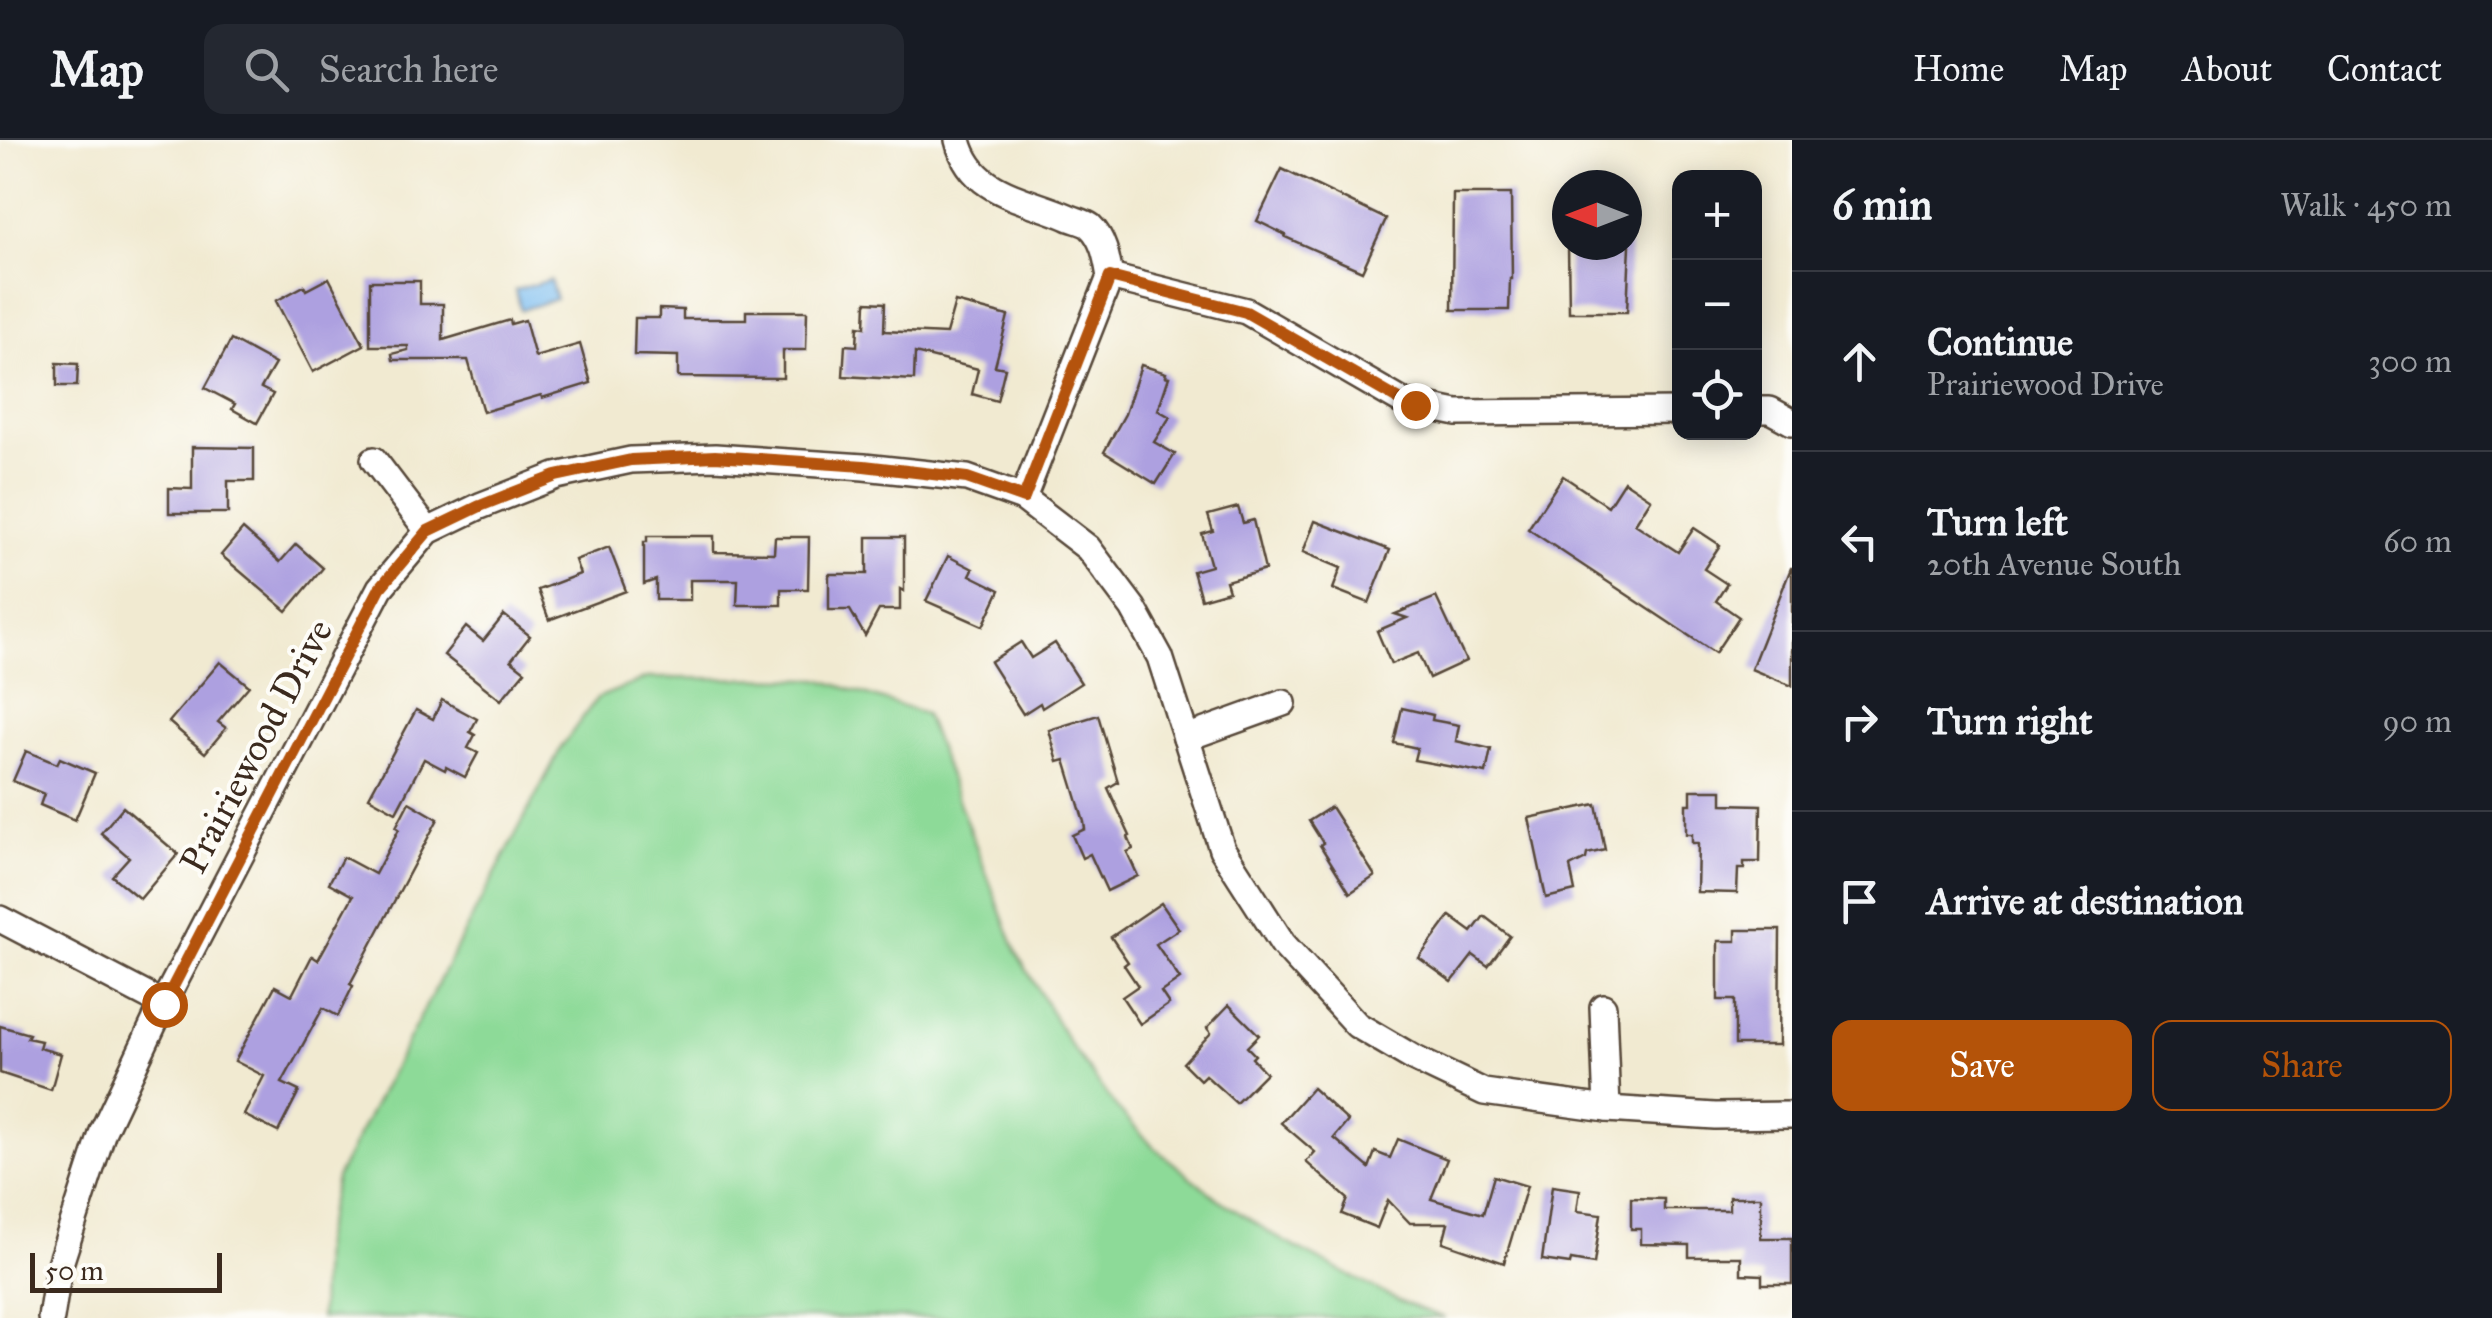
<!DOCTYPE html>
<meta charset="utf-8">
<style>
:root{--surface:#171b24;--page:#242831;--text:#f1f3f6;--muted:#9ea1a6;--line:#363941;--accent:#b45309}
body{margin:0;font-family:"IM FELL Great Primer",serif;background:var(--page);color:var(--text)}
.controls{position:absolute;right:30px;top:30px;display:grid;overflow:hidden;border-radius:20px;box-shadow:0 5px 25px #0003}
.controls button{width:90px;height:90px;display:grid;place-items:center;padding:0;border:0;border-bottom:2px solid var(--line);background:var(--surface);color:var(--text);font:50px sans-serif}
.compass{position:absolute;left:1552px;top:30px;width:90px;height:90px;border-radius:50%;background:var(--surface);box-shadow:0 5px 25px #0003;rotate:270deg}
.scale{position:absolute;left:30px;bottom:25px;width:192px;box-sizing:border-box;padding-left:10px;border:5px solid #3b2a1e;border-top:0;font-size:28px;line-height:35px;white-space:nowrap;color:#3b2a1e;-webkit-text-stroke:8px #fdfcf7;paint-order:stroke}
.stop{position:absolute;width:30px;height:30px;margin:-22px;border:8px solid #b45309;border-radius:50%;background:#fff}
.stop.end{background:#b45309;border-color:#fff;box-shadow:0 2px 10px #0008}
.list{margin:0;padding:0;list-style:none}
h2{display:flex;justify-content:space-between;align-items:center;height:130px;margin:0;padding:0 40px;font-size:42px}
h2 small{font-size:32px;font-weight:400;color:var(--muted)}
.list li{display:grid;grid-template-columns:65px 1fr auto;gap:30px;align-items:center;box-sizing:border-box;height:180px;padding:0 40px;border-top:2px solid var(--line)}
.list b{display:block;font-size:38px;white-space:nowrap}
.list p{margin:0;font-size:32px;white-space:nowrap;color:var(--muted)}
.list em{font-size:32px;font-style:normal;color:var(--muted)}
.actions{display:flex;gap:20px;padding:30px 40px}
.actions a{flex:1;padding:22px 0;border:2px solid var(--accent);border-radius:20px;text-align:center;font-size:35px;color:var(--accent)}
.actions .main{background:var(--accent);color:#fff}
.icon{flex:none;width:55px;height:55px;fill:none;stroke:currentColor;stroke-width:2;stroke-linecap:round;stroke-linejoin:round}
.map{position:relative;flex:none;width:1792px;height:1178px;overflow:hidden}
header{display:flex;align-items:center;gap:60px;box-sizing:border-box;height:140px;padding:0 50px;background:var(--surface);border-bottom:2px solid var(--line)}
header strong{font-size:48px}
nav{display:flex;gap:55px;margin-inline-start:auto;font-size:35px}
.search{width:700px;height:90px;background:var(--page);display:flex;align-items:center;gap:25px;box-sizing:border-box;padding:0 35px;border-radius:20px;color:var(--muted);font-size:38px}
main{display:flex}
aside{flex:1;background:var(--surface)}
.map>svg:first-child{display:block}
</style>
<header>
<strong>Map</strong>
<div class="search"><svg class="icon" aria-label="search" viewBox="0 0 24 24"><circle cx="10" cy="10" r="6"/><path d="M15 15l6 6"/></svg>Search here</div>
<nav><a>Home</a><a>Map</a><a>About</a><a>Contact</a></nav>
</header>
<main>
<div class="map">
<svg width="1792" height="1178" viewBox="0 0 1792 1178">
<rect width="100%" height="100%" fill="#fdfcf7"/>
<filter id="ink" filterUnits="userSpaceOnUse"><feTurbulence type="fractalNoise" baseFrequency=".01" numOctaves="2"/><feDisplacementMap in="SourceGraphic" scale="20" xChannelSelector="R" yChannelSelector="G"/><feConvolveMatrix kernelMatrix="1 2 1 2 8 2 1 2 1" color-interpolation-filters="sRGB"/></filter>
<filter id="wash" filterUnits="userSpaceOnUse"><feTurbulence type="fractalNoise" baseFrequency=".0048" numOctaves="4" result="noise"/><feDisplacementMap in="SourceGraphic" scale="40" xChannelSelector="R" yChannelSelector="G"/><feGaussianBlur stdDeviation="2.25" result="paint"/><feColorMatrix in="noise" values="0 0 0 0 0 0 0 0 0 0 0 0 0 0 0 0 0 1.4 0 .05"/><feComposite in="paint" operator="in"/></filter>
<g filter="url(#wash)">
<rect width="100%" height="100%" fill="#f1ead1"/>
<polygon fill="#8dda98" stroke="#64825b" stroke-width="2.5" points="647,538 819,539 925,574 1017,813 1069,903 1115,966 1156,1009 1218,1059 1283,1101 1401,1162 1445,1178 320,1178 322,1102 336,1038 562,606 597,558"/>
<polygon fill="#7bbdf1" stroke="#5b7488" stroke-width="2.5" points="550,140 556,159 521,170 515,150"/>
<g id="blocks">
<g fill="#ada0e0">
<polygon points="1282,29 1386,79 1362,131 1285,97 1286,95 1257,81"/>
<polygon points="1453,54 1511,54 1512,139 1510,139 1509,170 1452,170"/>
<polygon points="1568,105 1630,105 1627,172 1569,172"/>
<polygon points="329,138 364,205 313,232 276,161 304,146 306,150"/>
<polygon points="370,141 420,141 420,164 443,164 443,200 510,180 511,184 525,180 535,217 580,204 591,243 542,258 541,255 483,272 468,220 393,220 392,214 408,210 408,206 370,206"/>
<polygon points="866,162 885,163 884,191 946,194 955,162 1008,176 995,226 1005,228 997,261 972,254 978,229 915,213 914,240 843,236 845,205 857,206 858,186 865,187"/>
<polygon points="659,169 683,170 683,179 746,179 746,171 807,171 806,210 783,210 783,238 678,237 678,216 634,215 635,178 659,178"/>
<polygon points="231,200 275,224 261,248 273,254 257,283 232,269 235,264 205,248"/>
<polygon points="57,223 78,224 77,246 57,246"/>
<polygon points="1141,225 1166,233 1165,236 1169,237 1158,270 1170,277 1154,302 1175,314 1156,344 1104,312 1125,274"/>
<polygon points="192,307 254,308 254,341 228,341 228,373 169,373 169,348 192,349"/>
<polygon points="1563,336 1608,366 1624,341 1651,359 1635,384 1678,412 1694,388 1720,405 1704,429 1727,444 1716,461 1739,477 1715,513 1528,389"/>
<polygon points="1238,367 1243,383 1253,380 1265,430 1226,441 1229,451 1201,459 1193,431 1211,426 1202,394 1213,391 1208,375"/>
<polygon points="1315,381 1390,410 1369,463 1333,449 1341,428 1303,412"/>
<polygon points="243,389 280,422 296,404 323,428 287,471 221,415"/>
<polygon points="647,396 714,396 714,412 774,413 775,397 809,397 808,449 781,449 781,465 737,465 738,440 690,440 690,460 656,460 656,440 644,444 644,402 647,402"/>
<polygon points="867,397 904,397 904,451 900,449 900,470 879,470 865,496 850,470 829,470 829,434 867,434"/>
<polygon points="609,407 626,451 549,480 538,450 580,434 575,420"/>
<polygon points="948,416 973,429 970,435 1000,450 983,486 926,461"/>
<polygon points="1791,428 1792,428 1792,546 1751,529"/>
<polygon points="1436,457 1466,521 1429,538 1418,513 1391,524 1377,491 1407,478 1395,474"/>
<polygon points="504,475 530,496 511,520 525,531 501,560 444,515 466,487 483,501"/>
<polygon points="1021,502 1031,518 1055,503 1081,543 1042,568 1040,563 1023,574 990,522"/>
<polygon points="220,522 249,546 218,582 226,588 205,613 169,582"/>
<polygon points="442,560 477,579 470,592 475,595 468,608 478,613 465,637 446,627 445,630 424,619 396,672 369,657 416,570 433,579"/>
<polygon points="1402,568 1433,575 1432,580 1459,585 1456,601 1491,609 1486,633 1414,620 1417,608 1394,603"/>
<polygon points="1098,575 1118,642 1108,648 1130,696 1128,697 1133,709 1127,712 1138,736 1107,751 1090,714 1082,718 1072,695 1085,689 1084,682 1065,620 1058,622 1049,590"/>
<polygon points="26,611 57,624 60,618 95,633 75,680 40,665 44,654 13,641"/>
<polygon points="1691,650 1722,650 1722,664 1761,665 1760,722 1744,722 1744,729 1738,729 1737,753 1697,752 1698,703 1692,703 1692,694 1686,694 1686,664 1691,664"/>
<polygon points="409,662 438,679 350,844 353,846 338,876 323,868 282,943 299,951 278,992 244,975 264,936 235,921 275,846 292,855 312,816 318,820 353,756 329,743 343,717 375,734 399,689 396,687"/>
<polygon points="1596,664 1605,710 1587,714 1586,719 1570,727 1575,751 1546,758 1529,678"/>
<polygon points="123,667 178,714 140,759 112,736 129,717 101,693"/>
<polygon points="1331,667 1375,736 1350,753 1320,705 1323,703 1309,681"/>
<polygon points="1161,763 1179,789 1156,804 1180,839 1161,852 1169,864 1140,884 1122,857 1138,846 1124,825 1128,822 1111,797"/>
<polygon points="1450,776 1472,792 1484,776 1510,796 1488,826 1473,815 1452,842 1419,818"/>
<polygon points="1736,790 1780,790 1779,905 1735,905 1735,860 1718,860 1718,801 1736,801"/>
<polygon points="1229,865 1259,895 1247,907 1255,915 1252,918 1266,933 1236,963 1205,935 1200,940 1183,923 1211,893 1207,888"/>
<polygon points="0,886 29,894 27,898 41,901 39,908 61,914 51,950 0,933"/>
<polygon points="1312,948 1348,981 1334,998 1369,1028 1375,1012 1390,1018 1398,999 1447,1019 1431,1059 1483,1074 1494,1036 1527,1046 1504,1123 1443,1102 1448,1083 1410,1083 1388,1060 1377,1088 1342,1074 1348,1059 1306,1022 1315,1012 1281,983"/>
<polygon points="1552,1046 1580,1050 1577,1071 1601,1074 1594,1124 1571,1120 1570,1124 1542,1120"/>
<polygon points="1729,1057 1761,1057 1761,1098 1792,1098 1792,1144 1762,1144 1762,1135 1741,1134 1741,1117 1689,1117 1689,1105 1641,1104 1641,1089 1631,1089 1631,1058 1664,1059 1664,1070 1729,1070"/>
</g>
</g>
</g>
<g filter="url(#ink)">
<use href="#blocks" fill-opacity="0" stroke="#564739" stroke-width="2.5"/>
<g fill="none" stroke-linecap="round" stroke-linejoin="round">
<g stroke="#564739" stroke-width="30">
<g id="minor">
<path d="M958,0c13,54 66,58 110,77 6,3 17,5 22,9 14,13 17,34 20,51l-87,221"/>
<polyline points="1110,137 1246,171 1403,262 1457,273 1680,271"/>
<polyline points="1754,270 1770,270 1792,282"/>
<polyline points="374,320 428,391"/>
<polyline points="1186,598 1283,563"/>
<polyline points="0,779 163,864"/>
<polyline points="1603,867 1607,969"/>
<polyline points="51,1178 59,1127 103,991 163,864 380,448 428,391 480,366 556,336 631,320 715,317 864,327 967,338 1023,358 1088,408 1133,468 1160,517 1222,709 1283,804 1357,885 1415,919 1484,952 1607,969 1715,976 1792,975"/>
</g>
</g>
<use href="#minor" stroke="#fff" stroke-width="25"/>
</g>
</g>
<g fill="none" stroke-linecap="round" stroke-linejoin="round" filter="url(#ink)">
<polyline stroke="#b45309" stroke-width="12" points="164,864 380,448 428,391 480,366 556,336 631,320 715,316 864,326 967,338 1024,358 1110,137 1246,172 1403,262 1415,265"/>
</g>
<g text-anchor="middle" dominant-baseline="central" stroke-width="8" stroke-linejoin="round" paint-order="stroke">
<g font-size="38" fill="#3b2a1e" stroke="#fdfcf7">
<text transform="translate(256 606) rotate(-62)">Prairiewood Drive</text>
</g>
</g>
</svg>
<div class="controls">
<button>+</button>
<button>−</button>
<button><svg class="icon" aria-label="locate" viewBox="0 0 24 24"><circle cx="12" cy="12" r="6"/><path d="M12 2v4M12 18v4M2 12h4M18 12h4"/></svg></button>
</div>
<svg class="compass" viewBox="-18 -18 36 36"><path d="M0-13l5 13h-10z" fill="#e53935"/><path d="M0 13l5-13h-10z" fill="#9ea1a6"/></svg>
<div class="scale">50 m</div>
<div class="stop" style="left:164px;top:864px"></div>
<div class="stop end" style="left:1415px;top:265px"></div>
</div>
<aside>
<h2>6 min<small>Walk · 450 m</small></h2>
<ul class="list">
<li><svg class="icon" aria-label="ahead" viewBox="0 0 24 24"><path d="M12 20V5M6 11l6-6 6 6"/></svg><div><b>Continue</b><p>Prairiewood Drive</p></div><em>300 m</em></li>
<li><svg class="icon" aria-label="left" viewBox="0 0 24 24"><path d="M17 20v-9H6M10 6l-5 5 5 5"/></svg><div><b>Turn left</b><p>20th Avenue South</p></div><em>60 m</em></li>
<li><svg class="icon" aria-label="right" viewBox="0 0 24 24"><path d="M7 20v-9h11M14 6l5 5-5 5"/></svg><div><b>Turn right</b></div><em>90 m</em></li>
<li><svg class="icon" aria-label="arrive" viewBox="0 0 24 24"><path d="M6 21V4h12l-3 4 3 4H6"/></svg><div><b>Arrive at destination</b></div></li>
</ul>
<div class="actions"><a class="main">Save</a><a>Share</a></div>
</aside>
</main>
